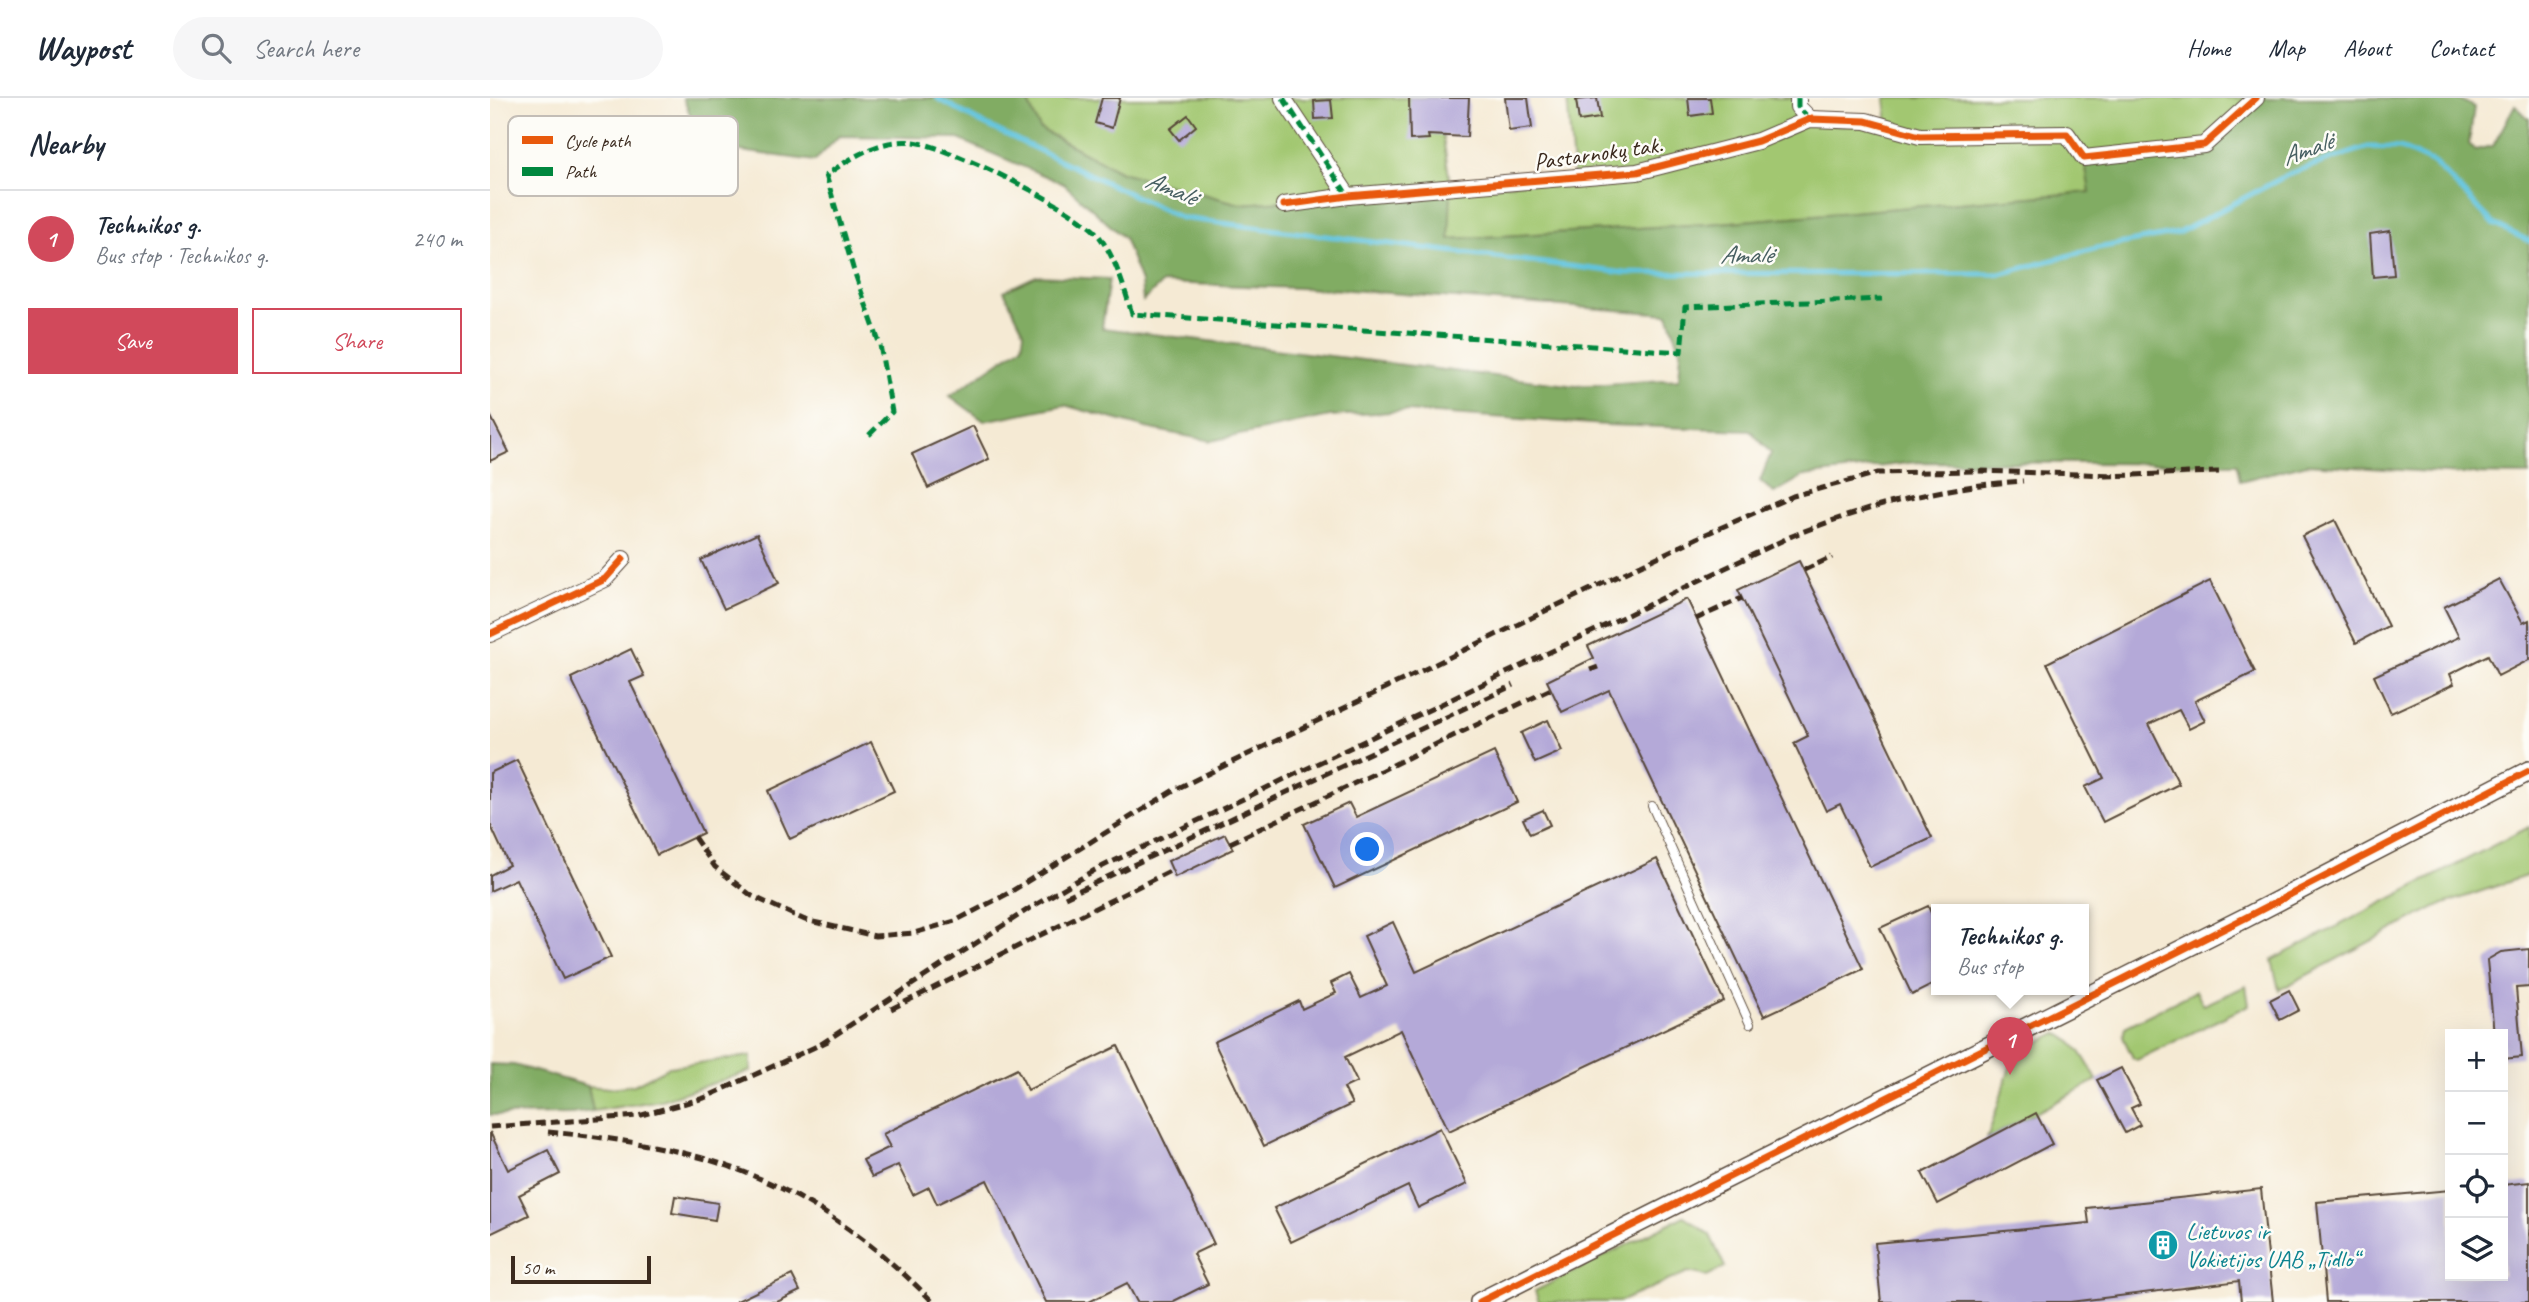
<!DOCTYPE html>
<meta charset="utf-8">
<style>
:root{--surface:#fff;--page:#f6f6f7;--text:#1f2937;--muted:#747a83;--line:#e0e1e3;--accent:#d1495b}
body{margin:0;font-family:Caveat,sans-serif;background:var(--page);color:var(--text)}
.controls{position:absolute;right:21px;bottom:21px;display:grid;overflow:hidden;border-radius:0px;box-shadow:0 7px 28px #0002}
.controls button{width:63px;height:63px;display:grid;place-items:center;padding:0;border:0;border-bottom:2px solid var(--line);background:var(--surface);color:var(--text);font:35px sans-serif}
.scale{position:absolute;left:21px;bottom:18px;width:140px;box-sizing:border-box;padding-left:7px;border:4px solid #3b2a1e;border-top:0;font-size:19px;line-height:24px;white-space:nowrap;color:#3b2a1e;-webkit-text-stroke:5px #fdfcf7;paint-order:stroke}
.you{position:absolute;left:878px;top:752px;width:24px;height:24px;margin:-18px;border:5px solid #fff;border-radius:50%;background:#1a73e8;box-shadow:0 0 0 10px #1a73e833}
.badge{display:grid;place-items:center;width:46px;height:46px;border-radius:50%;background:var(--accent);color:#fff;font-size:23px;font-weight:700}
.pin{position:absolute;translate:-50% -58px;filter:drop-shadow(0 2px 4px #0008)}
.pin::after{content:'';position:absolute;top:37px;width:24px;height:21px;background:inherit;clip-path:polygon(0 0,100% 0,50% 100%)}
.popup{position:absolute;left:1441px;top:806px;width:158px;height:91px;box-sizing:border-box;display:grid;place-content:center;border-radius:0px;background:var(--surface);filter:drop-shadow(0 2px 5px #0005);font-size:23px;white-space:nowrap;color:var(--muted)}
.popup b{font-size:26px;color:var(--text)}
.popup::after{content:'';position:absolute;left:50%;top:100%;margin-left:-14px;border:14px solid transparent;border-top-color:var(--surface)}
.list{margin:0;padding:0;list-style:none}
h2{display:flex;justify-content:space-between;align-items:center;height:91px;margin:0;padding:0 28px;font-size:30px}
h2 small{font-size:23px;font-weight:400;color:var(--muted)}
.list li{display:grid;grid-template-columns:46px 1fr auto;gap:21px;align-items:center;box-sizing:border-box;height:98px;padding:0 28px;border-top:2px solid var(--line)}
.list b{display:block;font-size:26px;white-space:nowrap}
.list p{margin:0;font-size:23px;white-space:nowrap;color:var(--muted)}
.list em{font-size:23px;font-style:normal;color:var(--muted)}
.actions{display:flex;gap:14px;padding:21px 28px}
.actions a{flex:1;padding:16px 0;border:2px solid var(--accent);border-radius:0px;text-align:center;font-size:24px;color:var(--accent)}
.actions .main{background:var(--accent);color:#fff}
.icon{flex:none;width:38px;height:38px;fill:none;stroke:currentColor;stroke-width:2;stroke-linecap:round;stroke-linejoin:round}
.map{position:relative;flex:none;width:2039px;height:1204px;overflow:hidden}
header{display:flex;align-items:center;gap:42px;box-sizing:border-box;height:98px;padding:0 35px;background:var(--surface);border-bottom:2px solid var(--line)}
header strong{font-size:33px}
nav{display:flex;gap:38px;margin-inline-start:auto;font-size:24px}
.search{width:490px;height:63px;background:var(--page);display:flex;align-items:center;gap:18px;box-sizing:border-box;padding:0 24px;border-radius:38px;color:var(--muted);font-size:26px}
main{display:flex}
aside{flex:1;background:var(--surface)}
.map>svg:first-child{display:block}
</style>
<header>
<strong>Waypost</strong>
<div class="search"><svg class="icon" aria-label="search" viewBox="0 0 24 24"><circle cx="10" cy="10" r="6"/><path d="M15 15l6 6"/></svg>Search here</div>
<nav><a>Home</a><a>Map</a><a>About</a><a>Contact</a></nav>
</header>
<main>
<aside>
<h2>Nearby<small></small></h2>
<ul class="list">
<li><span class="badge">1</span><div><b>Technikos g.</b><p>Bus stop · Technikos g.</p></div><em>240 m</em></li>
</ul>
<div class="actions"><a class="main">Save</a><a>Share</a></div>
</aside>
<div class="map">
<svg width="2039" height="1204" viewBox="0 0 2039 1204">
<rect width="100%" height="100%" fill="#fdfcf7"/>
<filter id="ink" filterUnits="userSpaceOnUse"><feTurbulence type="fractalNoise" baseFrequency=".0143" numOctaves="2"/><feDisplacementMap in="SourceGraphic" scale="14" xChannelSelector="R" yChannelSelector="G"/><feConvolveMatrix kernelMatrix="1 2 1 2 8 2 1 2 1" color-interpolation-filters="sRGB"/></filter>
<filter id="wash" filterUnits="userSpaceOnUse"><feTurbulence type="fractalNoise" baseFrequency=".00686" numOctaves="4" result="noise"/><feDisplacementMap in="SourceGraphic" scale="28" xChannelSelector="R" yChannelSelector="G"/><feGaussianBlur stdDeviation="1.57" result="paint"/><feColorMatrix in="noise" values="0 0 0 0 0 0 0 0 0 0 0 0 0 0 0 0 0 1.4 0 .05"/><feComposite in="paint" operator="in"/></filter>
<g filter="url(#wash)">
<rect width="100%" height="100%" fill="#f5ead4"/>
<g fill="#a2c771" stroke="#6e7848" stroke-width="2">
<polygon points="536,0 947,0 961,91 1084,80 1077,0 1304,0 1305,26 1398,28 1395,0 1766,0 1714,47 1594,61 1601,94 1217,126 958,141 961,92 750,106 631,74 550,31"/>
<polygon points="2039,729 2039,777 1945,809 1789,892 1782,862"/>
<polygon points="1756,888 1759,907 1647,962 1643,960 1633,939 1635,929 1706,893 1714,907"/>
<path d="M1567,935c21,9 29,28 40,47l-110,59 27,-84z"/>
<polygon points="261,958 261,973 171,1002 103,1013 98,988 120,990 144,987 179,969"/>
<polygon points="1194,1118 1220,1137 1235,1169 1217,1178 1198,1174 1129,1204 1049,1204 1045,1193"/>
</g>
<g fill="#81ac63" stroke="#5e6b40" stroke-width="2">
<polygon points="193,0 536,0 550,31 631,74 750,106 961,92 959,141 1217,126 1600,94 1594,60 1714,47 1766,0 1967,0 1984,9 1979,46 1985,52 2003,48 2025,7 2039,21 2039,377 1972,376 1817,366 1750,383 1747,366 1426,364 1314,378 1284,395 1270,383 1281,355 1260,332 1116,327 917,313 840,318 721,343 656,330 574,307 494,323 460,298 532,248 534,234 514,193 546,178 619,181 612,230 1086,288 1189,281 1191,254 1178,216 859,192 672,185 653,203 651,184 634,140 574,86 466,40 349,38 325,63 214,48"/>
<polygon points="0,966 24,967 98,988 103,1013 81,1016 0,1017"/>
</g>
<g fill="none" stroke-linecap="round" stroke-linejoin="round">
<polyline stroke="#61c4df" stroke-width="5" points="447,0 492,25 691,120 1135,175 1510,176 1607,150 1688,135 1801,75 1878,49 1911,50 1944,65 2004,126 2039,143"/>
</g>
<g id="blocks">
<g fill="#b4a9d8">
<polygon points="612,0 630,0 622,30 605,25"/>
<polygon points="919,0 979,0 977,39 938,37 939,41 920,42"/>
<polygon points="1015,0 1038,0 1042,30 1019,33"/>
<polygon points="1107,0 1110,20 1089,23 1086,2"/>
<polygon points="1198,0 1220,0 1222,15 1200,18"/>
<polygon points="841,2 843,20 825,21 824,3"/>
<polygon points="698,17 706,28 689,42 680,31"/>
<polygon points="1900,133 1904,177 1883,179 1880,136"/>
<polygon points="0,317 19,354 0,363"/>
<polygon points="483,328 499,361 438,390 422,356"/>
<polygon points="1845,422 1898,528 1866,545 1812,438"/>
<polygon points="267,436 289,485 234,511 211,462"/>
<polygon points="1309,463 1442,740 1380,769 1350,706 1336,713 1304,645 1318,638 1248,492"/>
<polygon points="2009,481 2033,525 2039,522 2039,562 2008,578 1998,557 1960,576 1964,586 1901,615 1884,578 1969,539 1954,509"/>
<polygon points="1720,483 1765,574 1705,603 1715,623 1699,631 1689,612 1659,626 1689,686 1613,724 1595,689 1614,680 1557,565"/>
<polygon points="1197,501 1373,871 1274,918 1119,592 1072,614 1057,583 1104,560 1098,548"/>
<polygon points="141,551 154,578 140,584 213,735 167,757 81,580"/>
<polygon points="1058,622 1072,653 1045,665 1031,635"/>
<polygon points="381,644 404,693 300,741 278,693"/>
<polygon points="1004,654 1027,704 845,790 814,726 859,705 866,719"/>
<polygon points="27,662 121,859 73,881 26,781 0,793 0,777 19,767 0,726 0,675"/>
<polygon points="1053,712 1060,727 1040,736 1033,721"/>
<polygon points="735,736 743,751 685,779 678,763"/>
<polygon points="1167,761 1234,903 959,1033 911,932 855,959 867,984 854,990 862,1006 774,1048 724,944 809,903 812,911 846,895 841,885 859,876 871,900 897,888 874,838 903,824 926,874"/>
<polygon points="1438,808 1446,826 1446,885 1422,897 1390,830"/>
<polygon points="2039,851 2039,889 2026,890 2032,959 2013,961 2013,936 2004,936 1997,862 2011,854"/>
<polygon points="1799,892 1809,912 1790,922 1780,902"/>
<polygon points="628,948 724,1146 703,1156 718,1186 682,1204 647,1204 637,1185 599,1204 556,1204 497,1082 447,1106 439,1089 423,1097 408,1067 382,1079 373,1062 400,1049 393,1036 527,971 538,992"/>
<polygon points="1631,970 1650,1006 1641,1010 1650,1027 1635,1035 1607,982"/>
<polygon points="1546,1015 1562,1046 1448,1106 1432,1075"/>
<polygon points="950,1030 977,1086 928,1110 918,1088 801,1144 784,1110"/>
<polygon points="0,1034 18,1072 58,1052 70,1076 29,1097 39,1117 0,1136"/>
<polygon points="2039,1084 2039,1204 1836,1204 1827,1104 1960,1092 1960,1178 2013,1178 2013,1087"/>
<polygon points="1771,1091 1783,1204 1751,1204 1749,1183 1581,1204 1391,1204 1385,1145 1599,1125 1597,1110"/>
<polygon points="185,1098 228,1105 225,1122 182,1115"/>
<polygon points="302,1177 310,1193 287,1204 245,1204"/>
</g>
</g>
</g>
<g filter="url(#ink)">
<use href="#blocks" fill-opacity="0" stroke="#574739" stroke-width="2"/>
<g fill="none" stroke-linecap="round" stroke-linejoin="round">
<g stroke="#574739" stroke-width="10">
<polyline id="service" points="1162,708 1260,926"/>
</g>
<g stroke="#574739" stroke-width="18">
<g id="minor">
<polyline points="793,0 858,98"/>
<polyline points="1308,0 1308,9 1320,21"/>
<polyline points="794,107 858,98 1147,74 1268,43 1320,21 1376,23 1430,38 1577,36 1594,60 1714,47 1766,0"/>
<polyline points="0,536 115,481 133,461"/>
</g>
</g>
<g stroke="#574739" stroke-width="22">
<polyline id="tertiary" points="990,1204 1755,820 2039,673"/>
</g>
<use href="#service" stroke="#fff" stroke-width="8"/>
<use href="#minor" stroke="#fff" stroke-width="16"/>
<use href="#tertiary" stroke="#fff" stroke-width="19"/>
<g stroke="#3b2a1e" stroke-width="5" stroke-dasharray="10 5" stroke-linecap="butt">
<polyline points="1614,378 1729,374"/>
<polyline points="1314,472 1342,459"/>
<polyline points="1206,521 1252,500"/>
<polyline points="1100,572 1108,569"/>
<polyline points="204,739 225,769 262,798 315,822 385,838 424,835 465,823 517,796 684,692 1207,440 1303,398 1388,375 1487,373 1624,377"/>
<polyline points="740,745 1061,591"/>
<polyline points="575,799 1024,587"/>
<polyline points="401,911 682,772"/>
<path d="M331,946l209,-136 65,-38 697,-334c74,-30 151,-50 231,-55"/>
<polyline points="0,1029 148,1018 214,1000 338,943"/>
<path d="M58,1034c164,14 267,51 385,170"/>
</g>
<g stroke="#00873e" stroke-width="5" stroke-dasharray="10 5" stroke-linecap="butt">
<polyline points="793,0 858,98"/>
<polyline points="1308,0 1308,9 1320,21"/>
<path d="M379,337l23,-23 -12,-67 -27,-77 -27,-93c27,-18 54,-37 88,-33 34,4 165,67 185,94 17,23 25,51 33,78l549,38 4,-45 197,-8"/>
</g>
<g stroke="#fdfcf7" stroke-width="11">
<g id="cycleway">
<polyline points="794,107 858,98 1147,74 1268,43 1320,21 1376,23 1430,38 1577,36 1594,60 1714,47 1766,0"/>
<polyline points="0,536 115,481 133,461"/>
<polyline points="990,1204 1755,820 2039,673"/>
</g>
</g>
<use href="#cycleway" stroke="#e8590c" stroke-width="7"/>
</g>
</g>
<defs>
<g id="building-disc" transform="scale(1.575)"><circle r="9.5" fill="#0f9aa8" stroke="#fdfcf7"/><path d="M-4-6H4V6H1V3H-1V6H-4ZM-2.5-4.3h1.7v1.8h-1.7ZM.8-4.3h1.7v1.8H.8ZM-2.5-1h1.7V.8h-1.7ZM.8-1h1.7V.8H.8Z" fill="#fff"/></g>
</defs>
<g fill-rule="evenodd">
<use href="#building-disc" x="1673" y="1147"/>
</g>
<g text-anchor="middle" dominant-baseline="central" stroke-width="5" stroke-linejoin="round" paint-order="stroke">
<g font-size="24" fill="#3b2a1e" stroke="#fdfcf7">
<text transform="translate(1108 55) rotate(-8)">Pastarnokų tak.</text>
</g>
<g font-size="24" fill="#0d838f" stroke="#fdfcf7" text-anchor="start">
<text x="1696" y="1133">Lietuvos ir<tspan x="1696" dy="28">Vokietijos UAB „Tidlo“</tspan></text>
</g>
<g font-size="26" font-style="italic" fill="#486062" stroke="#fdfcf7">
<text transform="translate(1817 51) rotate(-20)">Amalė</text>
<text transform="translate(681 90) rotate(22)">Amalė</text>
<text x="1256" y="156">Amalė</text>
</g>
</g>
<rect x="18" y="18" width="230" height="80" rx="10" fill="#fdfcf7" stroke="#c3bdb6" stroke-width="2"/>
<rect x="32" y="38" width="31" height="8" fill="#e8590c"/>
<rect x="32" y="69" width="31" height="9" fill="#00873e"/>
<g font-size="19" fill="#3b2a1e">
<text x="75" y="49">Cycle path</text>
<text x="75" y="80">Path</text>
</g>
</svg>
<div class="controls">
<button>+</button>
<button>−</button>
<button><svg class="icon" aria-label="locate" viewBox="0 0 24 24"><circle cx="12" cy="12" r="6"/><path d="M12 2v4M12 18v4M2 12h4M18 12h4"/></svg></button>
<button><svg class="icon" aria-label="layers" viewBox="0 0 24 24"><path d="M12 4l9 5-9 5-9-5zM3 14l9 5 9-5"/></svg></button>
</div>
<div class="scale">50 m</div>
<div class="you"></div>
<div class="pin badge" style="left:1520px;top:977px">1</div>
<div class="popup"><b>Technikos g.</b>Bus stop</div>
</div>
</main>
